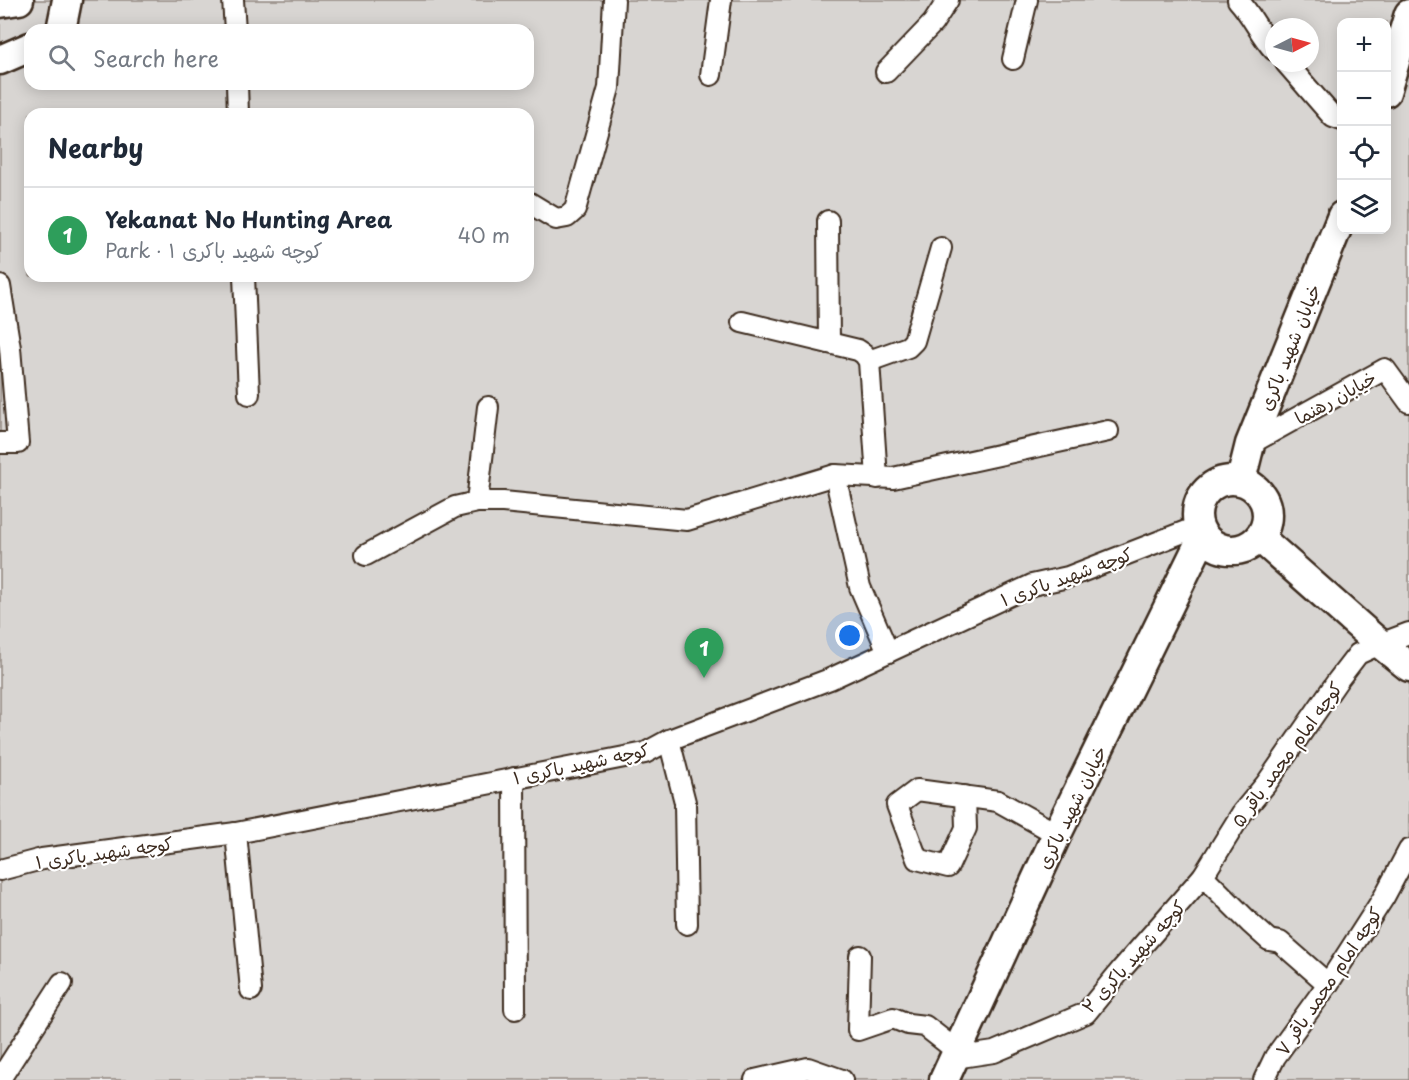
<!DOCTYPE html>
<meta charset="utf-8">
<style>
:root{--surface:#fff;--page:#f2f2f3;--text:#1f2937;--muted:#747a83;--line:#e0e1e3;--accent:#c8321e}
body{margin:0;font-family:"Playpen Sans","Playpen Sans Arabic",sans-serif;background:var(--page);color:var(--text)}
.controls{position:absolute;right:18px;top:18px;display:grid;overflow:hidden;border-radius:12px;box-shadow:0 3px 15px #0003}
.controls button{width:54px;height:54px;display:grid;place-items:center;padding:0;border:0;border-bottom:2px solid var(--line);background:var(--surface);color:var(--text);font:30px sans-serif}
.compass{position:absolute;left:1265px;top:18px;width:54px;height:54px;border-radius:50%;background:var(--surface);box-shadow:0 3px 15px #0003;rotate:84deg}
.you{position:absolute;left:850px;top:636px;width:21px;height:21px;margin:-15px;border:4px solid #fff;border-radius:50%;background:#1a73e8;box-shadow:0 0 0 9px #1a73e833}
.badge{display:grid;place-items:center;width:39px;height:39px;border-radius:50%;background:var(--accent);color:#fff;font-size:20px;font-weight:700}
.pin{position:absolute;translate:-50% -50px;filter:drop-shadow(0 2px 3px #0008)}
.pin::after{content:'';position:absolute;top:32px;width:21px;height:18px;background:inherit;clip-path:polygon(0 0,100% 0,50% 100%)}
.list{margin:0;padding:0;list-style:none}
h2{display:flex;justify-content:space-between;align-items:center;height:78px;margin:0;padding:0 24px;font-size:26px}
h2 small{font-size:20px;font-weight:400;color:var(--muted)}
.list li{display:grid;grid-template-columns:39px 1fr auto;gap:18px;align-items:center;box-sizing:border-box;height:96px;padding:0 24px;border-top:2px solid var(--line)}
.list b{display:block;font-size:22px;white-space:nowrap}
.list p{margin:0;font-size:20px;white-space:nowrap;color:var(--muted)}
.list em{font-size:20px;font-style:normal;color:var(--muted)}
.icon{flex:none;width:33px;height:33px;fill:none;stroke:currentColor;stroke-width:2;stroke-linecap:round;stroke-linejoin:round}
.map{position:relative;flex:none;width:1409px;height:1080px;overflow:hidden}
.search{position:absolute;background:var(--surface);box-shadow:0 3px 15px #0003;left:24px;top:24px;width:510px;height:66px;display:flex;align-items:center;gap:15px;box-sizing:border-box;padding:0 21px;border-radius:18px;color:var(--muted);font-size:22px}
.panel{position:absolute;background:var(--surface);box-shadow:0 3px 15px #0003;left:24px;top:108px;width:510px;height:174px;border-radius:18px}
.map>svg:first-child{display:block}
</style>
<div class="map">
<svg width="1409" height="1080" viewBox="0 0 1409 1080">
<rect width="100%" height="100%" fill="#f3f2f2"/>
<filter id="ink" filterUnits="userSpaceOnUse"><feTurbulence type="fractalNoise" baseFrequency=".0167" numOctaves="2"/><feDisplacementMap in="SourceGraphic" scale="12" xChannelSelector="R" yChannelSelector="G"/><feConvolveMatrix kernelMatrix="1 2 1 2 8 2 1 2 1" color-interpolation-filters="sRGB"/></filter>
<g filter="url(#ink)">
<path fill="#d8d5d2" stroke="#8a8078" stroke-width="1.5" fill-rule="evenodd" d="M0,0h1409v1080h-1409zM1342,22h44v208h-44zM1274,27h36v36h-36zM30,30h498v54h-498zM30,114h498v162h-498z"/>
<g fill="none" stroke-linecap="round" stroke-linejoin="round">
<g stroke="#3b2a1e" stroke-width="24">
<g id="street">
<polyline points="233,0 235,30"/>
<path d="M1238,0c14,15 22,35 36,50"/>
<polyline points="1013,59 1027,0"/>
<polyline points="1286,63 1333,117 1342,120"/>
<polyline points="886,72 933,23 948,0"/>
<polyline points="711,75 721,0"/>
<polyline points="237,84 238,114"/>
<polyline points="528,202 556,219 567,217 575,210 609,88 614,0"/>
<polyline points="828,221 829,343"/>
<polyline points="244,276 249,394"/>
<polyline points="0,286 10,348 18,443 0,443"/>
<polyline points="742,322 858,350 864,354 869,361 877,478"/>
<polyline points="869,361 908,347 914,341 941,248"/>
<polyline points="1250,444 1385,369 1409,402"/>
<polyline points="835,475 860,587 888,652"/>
<polyline points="477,502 488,407"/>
<polyline points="366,555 455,507 477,502 503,502 687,520 835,475 893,478 1108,431"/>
<polyline points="669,740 685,802 687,924"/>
<polyline points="514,778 515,1009"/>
<polyline points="965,796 966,828 948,867 917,859 897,805 917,790 998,801 1057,834"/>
<polyline points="236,833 251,990"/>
<polyline points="0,870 42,859 236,833 645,753 669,740 830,679 1032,585 1068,577 1199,526"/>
<polyline points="1203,876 1250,923 1269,940 1280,942 1328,984"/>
<polyline points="860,956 858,1030 893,1018 908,1024 925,1026 957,1051"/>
<polyline points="954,1058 994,1052 1086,1013 1121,970 1203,876 1242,813 1266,784 1338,680 1358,654 1380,644 1409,633"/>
<polyline points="0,1079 62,983"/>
<polyline points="755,1080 808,1068 842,1080"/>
<polyline points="1264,1080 1275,1057 1328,984 1384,897 1409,850"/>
</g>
</g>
<g stroke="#3b2a1e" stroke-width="33">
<g id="secondary">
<polyline points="0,3 19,0"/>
<polyline points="61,30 67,0"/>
<polyline points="0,60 30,47"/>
<polyline points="1386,92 1409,14"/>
<circle cx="1232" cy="515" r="35"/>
<polyline points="1241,480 1250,444 1342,216"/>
<polyline points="1260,538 1373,638 1409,667"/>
<polyline points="944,1080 1057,834 1203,536"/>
</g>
</g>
<use href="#street" stroke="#fff" stroke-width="20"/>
<use href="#secondary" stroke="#fff" stroke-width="28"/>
</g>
</g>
<g text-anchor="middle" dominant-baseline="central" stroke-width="4.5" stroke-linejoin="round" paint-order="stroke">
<g font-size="18" fill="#3b2a1e" stroke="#fff">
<text transform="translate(1289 347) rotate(-68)">خیابان شهید باکری</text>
<text transform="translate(1335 397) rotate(-29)">خیابان رهنما</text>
<text transform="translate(1066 576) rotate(-20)">کوچه شهید باکری ۱</text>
<text transform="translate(1286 754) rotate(-54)">کوچه امام محمد باقر ۵</text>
<text transform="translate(581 763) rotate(-12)">کوچه شهید باکری ۱</text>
<text transform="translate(1071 807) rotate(-64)">خیابان شهید باکری</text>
<text transform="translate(104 852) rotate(-8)">کوچه شهید باکری ۱</text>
<text transform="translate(1133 956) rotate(-48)">کوچه شهید باکری ۲</text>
<text transform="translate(1328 981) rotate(-56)">کوچه امام محمد باقر ۷</text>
</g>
</g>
</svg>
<div class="controls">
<button>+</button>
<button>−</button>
<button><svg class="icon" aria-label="locate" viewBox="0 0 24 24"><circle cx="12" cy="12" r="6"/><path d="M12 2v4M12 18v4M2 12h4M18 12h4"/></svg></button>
<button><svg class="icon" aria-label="layers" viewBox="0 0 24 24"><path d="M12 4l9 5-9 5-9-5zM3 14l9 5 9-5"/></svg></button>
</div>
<svg class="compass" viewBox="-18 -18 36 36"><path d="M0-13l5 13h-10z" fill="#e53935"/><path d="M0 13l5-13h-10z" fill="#747a83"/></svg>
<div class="you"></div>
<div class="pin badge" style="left:704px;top:678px;background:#2e9e5b">1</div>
<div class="search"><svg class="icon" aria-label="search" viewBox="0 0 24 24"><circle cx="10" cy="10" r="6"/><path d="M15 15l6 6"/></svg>Search here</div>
<section class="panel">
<h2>Nearby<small></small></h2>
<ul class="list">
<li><span class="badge" style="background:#2e9e5b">1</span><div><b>Yekanat No Hunting Area</b><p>Park · کوچه شهید باکری ۱</p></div><em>40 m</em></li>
</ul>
</section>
</div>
